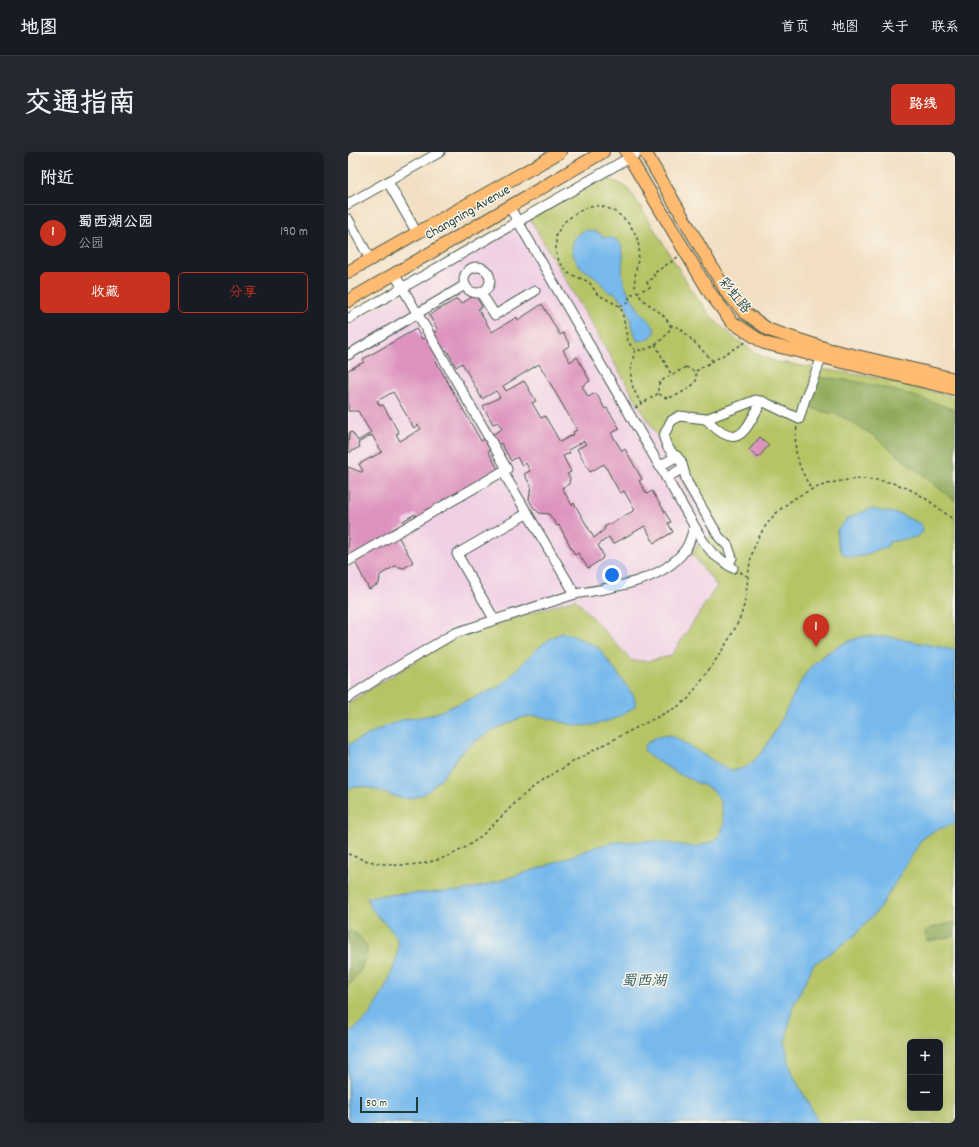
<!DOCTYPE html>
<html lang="zh">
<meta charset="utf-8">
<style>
:root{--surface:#171b24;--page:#242831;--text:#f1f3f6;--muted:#9ea1a6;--line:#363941;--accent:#c8321e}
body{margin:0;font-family:Dekko,"LXGW WenKai TC",sans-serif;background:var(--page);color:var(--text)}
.controls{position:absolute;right:12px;bottom:12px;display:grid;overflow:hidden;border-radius:6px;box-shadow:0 4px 16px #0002}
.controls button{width:36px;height:36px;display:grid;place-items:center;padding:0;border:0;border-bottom:1px solid var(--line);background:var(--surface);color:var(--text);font:20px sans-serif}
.scale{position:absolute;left:12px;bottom:10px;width:58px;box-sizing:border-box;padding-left:4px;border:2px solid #1f3d34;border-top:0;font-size:11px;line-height:14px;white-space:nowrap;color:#1f3d34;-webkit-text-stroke:3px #fbf7ec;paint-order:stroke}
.you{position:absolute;left:264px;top:423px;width:14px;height:14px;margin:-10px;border:3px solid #fff;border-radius:50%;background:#1a73e8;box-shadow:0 0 0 6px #1a73e833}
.badge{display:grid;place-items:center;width:26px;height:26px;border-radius:50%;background:var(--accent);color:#fff;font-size:13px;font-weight:700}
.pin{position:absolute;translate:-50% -33px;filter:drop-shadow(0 1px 2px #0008)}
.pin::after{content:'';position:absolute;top:21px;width:14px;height:12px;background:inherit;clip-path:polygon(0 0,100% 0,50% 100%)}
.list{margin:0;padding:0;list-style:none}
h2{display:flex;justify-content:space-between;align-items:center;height:52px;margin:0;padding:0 16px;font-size:17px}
h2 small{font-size:13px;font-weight:400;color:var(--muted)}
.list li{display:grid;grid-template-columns:26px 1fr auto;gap:12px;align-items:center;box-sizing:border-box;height:56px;padding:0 16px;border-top:1px solid var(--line)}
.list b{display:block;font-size:15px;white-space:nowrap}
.list p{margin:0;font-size:13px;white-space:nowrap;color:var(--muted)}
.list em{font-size:13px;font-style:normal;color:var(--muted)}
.actions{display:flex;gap:8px;padding:12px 16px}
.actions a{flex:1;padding:9px 0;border:1px solid var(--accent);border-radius:6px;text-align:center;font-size:14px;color:var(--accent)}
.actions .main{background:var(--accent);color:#fff}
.map{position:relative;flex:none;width:607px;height:971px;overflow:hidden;border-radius:6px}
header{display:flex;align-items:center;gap:24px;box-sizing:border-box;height:56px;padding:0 20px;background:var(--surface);border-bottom:1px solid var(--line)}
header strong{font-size:19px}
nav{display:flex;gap:22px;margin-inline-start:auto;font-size:14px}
.intro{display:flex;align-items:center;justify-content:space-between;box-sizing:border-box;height:96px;padding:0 24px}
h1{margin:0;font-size:28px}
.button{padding:10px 18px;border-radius:6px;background:var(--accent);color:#fff;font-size:14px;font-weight:700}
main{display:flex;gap:24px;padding:0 24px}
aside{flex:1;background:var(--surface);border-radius:6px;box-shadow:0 4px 16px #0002}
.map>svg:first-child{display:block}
</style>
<header>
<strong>地图</strong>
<nav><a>首页</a><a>地图</a><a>关于</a><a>联系</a></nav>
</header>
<div class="intro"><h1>交通指南</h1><a class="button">路线</a></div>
<main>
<aside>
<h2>附近<small></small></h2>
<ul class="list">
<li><span class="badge">1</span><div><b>蜀西湖公园</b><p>公园</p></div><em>190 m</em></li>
</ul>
<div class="actions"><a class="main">收藏</a><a>分享</a></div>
</aside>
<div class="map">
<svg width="607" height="971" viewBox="0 0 607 971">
<rect width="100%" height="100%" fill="#fbf7ec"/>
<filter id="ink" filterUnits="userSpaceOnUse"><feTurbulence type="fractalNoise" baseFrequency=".025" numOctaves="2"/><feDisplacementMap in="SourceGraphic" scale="8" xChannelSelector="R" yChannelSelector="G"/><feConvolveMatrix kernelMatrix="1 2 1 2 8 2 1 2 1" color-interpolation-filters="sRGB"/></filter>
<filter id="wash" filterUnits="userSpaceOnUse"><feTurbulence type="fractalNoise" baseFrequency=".012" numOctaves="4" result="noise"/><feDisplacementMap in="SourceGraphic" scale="16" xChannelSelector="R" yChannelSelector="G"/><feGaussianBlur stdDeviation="0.9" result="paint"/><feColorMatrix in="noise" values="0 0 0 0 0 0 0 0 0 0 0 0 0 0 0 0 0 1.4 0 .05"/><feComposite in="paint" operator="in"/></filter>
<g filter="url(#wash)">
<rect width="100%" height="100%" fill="#f2dec1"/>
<polygon fill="#f0d0e5" points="182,67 366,382 342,399 369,434 323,504 301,509 284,509 227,447 105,486 0,551 0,172"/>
<path fill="#b6c466" stroke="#6a804d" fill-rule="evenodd" d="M259,26l18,8 10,12 59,96 20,26 23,20 26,17 14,5 96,15 82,20v726h-607v-420l105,-65 122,-39 57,62h17l22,-5 46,-70 -27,-35 24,-18 -184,-314 73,-40zM562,890h30v66h-30z"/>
<g fill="#90aa5b" stroke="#587448">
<path d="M471,226c40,0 98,18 136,32v91l-81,-65 -33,-20 -27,-7 -5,-5z"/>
<polygon points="607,770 607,784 579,789 577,781 580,777"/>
<path d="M0,778l9,4 10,13c0,15 -9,29 -19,39z"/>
</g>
<g fill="#77b9ec" stroke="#4b7b90">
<path d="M239,78l13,3 3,4c30,0 16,26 20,42 2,10 11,23 16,31 6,8 14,11 16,22 -3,6 -11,9 -18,9l-12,-39 -6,-4 -5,-6 -4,1c-6,-5 -10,-12 -16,-17 -4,-3 -9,-5 -13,-9 -12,-12 -13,-32 6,-37z"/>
<path d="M522,357l29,5 22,10 2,8 -7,5 -27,5 -2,5c-11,2 -22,9 -30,10 -18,3 -21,-14 -20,-27l11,-12z"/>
<path d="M214,481l7,1 29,13 36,49 2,9 -2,2c-15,12 -40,21 -60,18 -18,-3 -34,-13 -53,-7 -19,7 -43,19 -58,33 -14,15 -27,40 -47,46 -23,7 -45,-18 -68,-8v-44l40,-20 17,-6 26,-4 66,-27c22,-16 38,-45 65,-55z"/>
<path d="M516,484l26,1 65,13v173l-23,9 -10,7 -43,70 -26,28 -39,27 -21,42 -8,36 3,17 6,18 25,46h-471v-90c8,-5 15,-11 21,-18 11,-14 34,-59 28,-76 -4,-12 -32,-30 -29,-41l5,-2 25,-2 63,-3 22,-5 63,-20 52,-20 18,-4 37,-1 42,6 19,-6 7,-8 3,-9 -4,-23 -7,-11 -34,-16 -30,-18 -5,-5 1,-6 11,-8 15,-2 49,30c4,2 9,5 14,5 32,1 57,-80 76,-102 13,-15 35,-27 54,-32z"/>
</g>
<g id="blocks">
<g fill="#dd93be" fill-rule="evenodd">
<path d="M127,143l7,12 -4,2 14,23 25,-15 1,3 24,-16 18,31 3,-2 7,12 -7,5 7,12 7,-5 13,24 -8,5 6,11 8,-4 9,16 2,-1 13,21 -9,4 11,18 3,-2 17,30 -3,2 8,13 5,-3 19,31 -3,1 5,9 -19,11 -9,-17 -32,18 -4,-7 -11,8 5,10 -1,4 -14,9 -10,-15 -3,2 -16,-30 -2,1 -8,-12 -10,-1 -6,-6 -4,-8 2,-13 -7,-12 6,-3 -4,-8 -4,3 -5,-9 -6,4 -10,-18 -13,8 11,20 -68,37 1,2 -15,8 -2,-4 -12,7 2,4 -10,6 18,31 -9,6 -9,-2 -15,9 -1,9 -10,5 -17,-33 -4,2v-91l13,5 2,-1 -4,-7 23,-12 -10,-17 -14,8 2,4 -12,6 1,-20 3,-1 6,9 13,-8 -13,-22h-10v-41l16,-8 -1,-3 53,-30 6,10 16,-9 -9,-15 28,-16 4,5zM99,198l9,17 6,-4 20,36 14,-8 4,6 -17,9 10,18 5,-2 4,7 -21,12 -47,-83zM191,212l38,66 -4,2 1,2 -14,8 -15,-26 -4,2 -9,-15 4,-2 -12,-20 -18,10 -3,-5zM45,240l21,36 4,-3 3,4 -21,12 -4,-7 3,-1 -16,-28 -3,1 -3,-5zM236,289l2,3 -9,5 13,23 14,-8 16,29 4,-2 11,19 -31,17 1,2 -11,9 -20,-35 -2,2 -10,-17 7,-4 1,-6 -3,-4 4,-2 -8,-16 7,-3 -2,-3z"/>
<polygon points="412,285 421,293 410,306 401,298"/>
</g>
</g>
</g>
<g filter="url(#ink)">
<use href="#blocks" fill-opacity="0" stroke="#3f5549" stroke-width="1"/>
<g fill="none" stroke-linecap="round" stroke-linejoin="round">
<g stroke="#3f5549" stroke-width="11">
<g id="minor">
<polyline points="40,30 69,81"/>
<polyline points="0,52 92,0"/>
<polyline points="161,54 355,389 365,402 385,416"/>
<polyline points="0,67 22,107"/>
<circle cx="129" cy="128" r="13"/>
<polyline points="133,141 147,163 187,139"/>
<polyline points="0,167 291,0"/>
<polyline points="0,203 117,133"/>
<path d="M358,267c33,34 38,13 56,-18"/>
<polyline points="312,314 329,304"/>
<path d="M155,320l72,122c36,-6 87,-12 110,-44 5,-7 7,-16 9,-23"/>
<polyline points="318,326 335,316"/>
<polyline points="0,409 159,317 46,121"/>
<polyline points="380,413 384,406 380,394 371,385 339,330 333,309 325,302 319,294 316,286 317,281 323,269 331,264 358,267 408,248 416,250 451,267 457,247 474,205"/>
<polyline points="146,467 109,402 180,361"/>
<polyline points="0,546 32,525 107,481 227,442"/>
</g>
</g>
<g stroke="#3f5549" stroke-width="14">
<g id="major">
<polyline points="278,0 362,141 384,170 416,191 607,237"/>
<polyline points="297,0 378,139 396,160 421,178 479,197 607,227"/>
<polyline points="0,120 212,0"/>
<polyline points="0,149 255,0"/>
</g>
</g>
<g stroke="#3f5549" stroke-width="1.5" stroke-dasharray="3 3" stroke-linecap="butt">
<path d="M242,54c24,-3 49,21 49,44 0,12 -7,28 -3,40 8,17 26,17 35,37 -6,13 -22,25 -36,23l-7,-8 -6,-31 -3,-5 -22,-12 -8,-12 -21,-9 -9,-12 -3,-8v-18l8,-13 12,-9z"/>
<polyline points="272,154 280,151 282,143 302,135 299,130 307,125 305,122 330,105"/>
<polyline points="322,173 332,176 365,209"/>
<polyline points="307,192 323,222"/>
<path d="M287,198c-6,23 -7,34 7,54"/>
<path d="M338,215l9,5 2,6 -2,5c-6,5 -29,23 -36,10 -2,-4 -1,-9 2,-12z"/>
<polyline points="348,219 398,190"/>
<polyline points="287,256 311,241"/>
<path d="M449,275c-5,26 2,39 14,62"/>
<polyline points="392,420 399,424"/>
<path d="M0,702c45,19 95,14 133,-18 20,-17 36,-38 58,-53 44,-29 91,-52 138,-76l11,-8c18,-26 39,-52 52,-81 10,-25 5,-53 17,-77 23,-51 88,-72 139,-57 23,7 41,23 59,37"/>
</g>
<use href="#minor" stroke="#fff" stroke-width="9"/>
<use href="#major" stroke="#ffbb71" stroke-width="12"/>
</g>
</g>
<g text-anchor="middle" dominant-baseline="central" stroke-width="3" stroke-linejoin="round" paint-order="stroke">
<g font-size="14" fill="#1f3d34" stroke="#fbf7ec">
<text transform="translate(120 61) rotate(-30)">Changning Avenue</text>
<text transform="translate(386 144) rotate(51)">彩虹路</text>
</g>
<g font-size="15" font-style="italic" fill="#355c62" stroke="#fbf7ec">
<text x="296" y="830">蜀西湖</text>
</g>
</g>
</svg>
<div class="controls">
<button>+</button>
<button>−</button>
</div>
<div class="scale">50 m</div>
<div class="you"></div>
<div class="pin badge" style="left:468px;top:495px">1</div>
</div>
</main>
